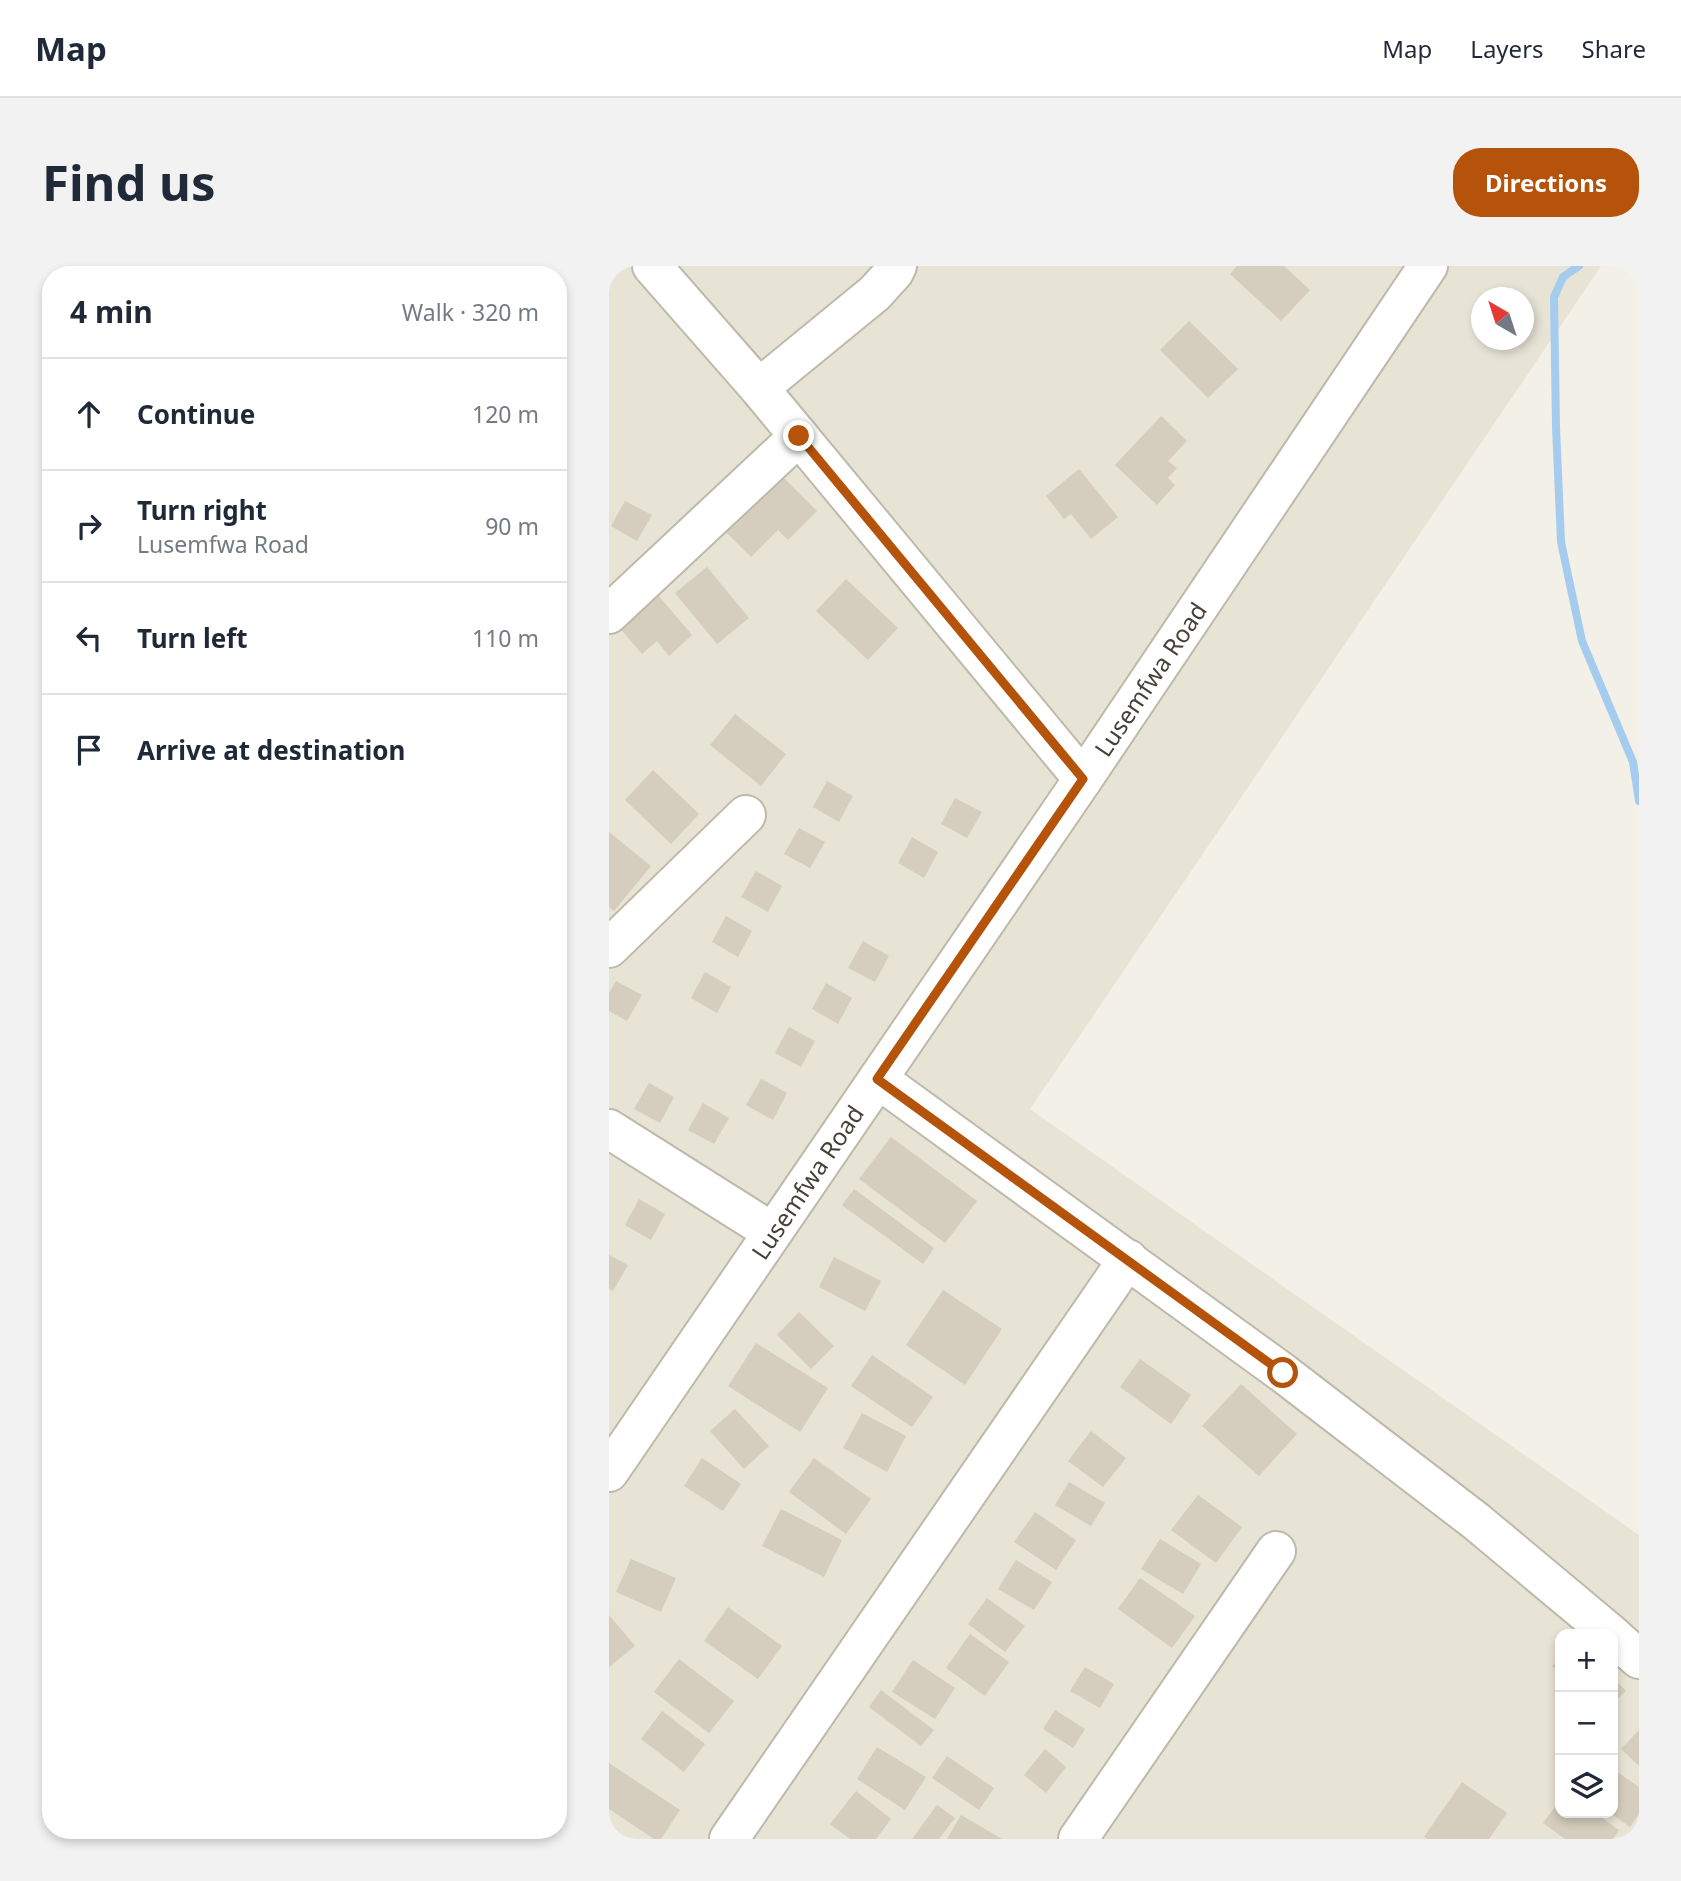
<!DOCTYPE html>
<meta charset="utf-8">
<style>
:root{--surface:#fff;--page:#f2f2f3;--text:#1f2937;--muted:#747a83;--line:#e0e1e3;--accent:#b45309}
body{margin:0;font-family:"Noto Sans",sans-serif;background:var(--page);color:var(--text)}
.controls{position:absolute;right:21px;bottom:21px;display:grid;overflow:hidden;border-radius:14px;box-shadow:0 4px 10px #0003}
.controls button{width:63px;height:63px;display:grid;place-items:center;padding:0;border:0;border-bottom:2px solid var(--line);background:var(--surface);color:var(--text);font:35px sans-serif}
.compass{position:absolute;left:862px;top:21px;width:63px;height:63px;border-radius:50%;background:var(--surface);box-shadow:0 4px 10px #0003;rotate:321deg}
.stop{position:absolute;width:21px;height:21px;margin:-16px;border:5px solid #b45309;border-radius:50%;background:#fff}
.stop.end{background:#b45309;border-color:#fff;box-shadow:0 2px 7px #0008}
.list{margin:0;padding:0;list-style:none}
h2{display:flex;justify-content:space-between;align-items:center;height:91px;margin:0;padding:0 28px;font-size:30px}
h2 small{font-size:23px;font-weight:400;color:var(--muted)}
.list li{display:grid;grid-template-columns:46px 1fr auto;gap:21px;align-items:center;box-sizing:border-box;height:112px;padding:0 28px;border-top:2px solid var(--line)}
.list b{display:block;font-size:26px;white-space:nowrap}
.list p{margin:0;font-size:23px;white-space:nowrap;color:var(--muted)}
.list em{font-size:23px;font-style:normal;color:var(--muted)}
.icon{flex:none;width:38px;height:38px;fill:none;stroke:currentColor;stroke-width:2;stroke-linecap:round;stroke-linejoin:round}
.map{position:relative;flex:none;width:1030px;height:1573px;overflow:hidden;border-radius:28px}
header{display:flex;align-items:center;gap:42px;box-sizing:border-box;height:98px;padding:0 35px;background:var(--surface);border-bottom:2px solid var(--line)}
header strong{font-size:33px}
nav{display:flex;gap:38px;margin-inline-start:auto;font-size:24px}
.intro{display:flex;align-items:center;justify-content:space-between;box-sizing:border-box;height:168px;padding:0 42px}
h1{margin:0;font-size:49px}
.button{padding:18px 32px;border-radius:28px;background:var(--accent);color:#fff;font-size:24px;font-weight:700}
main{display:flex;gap:42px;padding:0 42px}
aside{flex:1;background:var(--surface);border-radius:28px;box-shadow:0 4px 10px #0003}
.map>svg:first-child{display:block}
</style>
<header>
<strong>Map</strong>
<nav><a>Map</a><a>Layers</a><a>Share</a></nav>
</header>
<div class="intro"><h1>Find us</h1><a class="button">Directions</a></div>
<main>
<aside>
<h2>4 min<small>Walk · 320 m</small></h2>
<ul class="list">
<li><svg class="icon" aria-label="ahead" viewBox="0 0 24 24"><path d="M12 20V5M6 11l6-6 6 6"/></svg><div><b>Continue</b></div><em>120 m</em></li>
<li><svg class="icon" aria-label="right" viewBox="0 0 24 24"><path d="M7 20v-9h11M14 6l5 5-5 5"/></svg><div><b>Turn right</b><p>Lusemfwa Road</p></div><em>90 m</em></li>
<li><svg class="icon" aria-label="left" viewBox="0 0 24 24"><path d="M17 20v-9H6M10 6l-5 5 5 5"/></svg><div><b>Turn left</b></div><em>110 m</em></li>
<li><svg class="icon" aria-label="arrive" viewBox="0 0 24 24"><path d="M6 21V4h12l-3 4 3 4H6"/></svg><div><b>Arrive at destination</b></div></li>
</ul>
</aside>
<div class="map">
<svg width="1030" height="1573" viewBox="0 0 1030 1573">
<rect width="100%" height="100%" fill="#f3f1e7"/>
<path fill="#e7e3d5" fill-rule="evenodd" d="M0,0h992l-571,843 609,426v304h-1030zM872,32h42v42h-42zM951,1368h53v179h-53z"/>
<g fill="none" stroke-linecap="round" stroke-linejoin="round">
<polyline stroke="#a5cbef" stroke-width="8" points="970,0 954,11 945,31 947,161 952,276 973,375 1024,496 1030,535"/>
</g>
<g fill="#d5cdbd">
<polygon points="628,0 675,0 701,24 672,55 621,8"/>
<polygon points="580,55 629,103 599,132 551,84"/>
<polygon points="552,150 578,175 559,195 568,202 559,212 566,219 548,239 506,199"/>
<polygon points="470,203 509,251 482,273 462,248 455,253 437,230"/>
<polygon points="172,209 208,245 179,274 169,264 142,291 116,265"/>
<polygon points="16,235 43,249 28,275 2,260"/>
<polygon points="98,301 140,352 108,378 66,327"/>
<polygon points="237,313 289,362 259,394 207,345"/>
<polygon points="48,328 83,369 60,390 48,375 33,388 10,361"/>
<polygon points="126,448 177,488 152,520 101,479"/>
<polygon points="44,504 90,548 62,578 16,534"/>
<polygon points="218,515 244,530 230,556 204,541"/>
<polygon points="346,532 373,546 358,572 332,558"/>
<polygon points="190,562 216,576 201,602 175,588"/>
<polygon points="0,566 42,600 5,645 0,641"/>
<polygon points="303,571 329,586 315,612 289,597"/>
<polygon points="147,605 173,620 159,646 132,631"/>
<polygon points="117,650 143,665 129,691 103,676"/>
<polygon points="254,675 280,690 266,716 239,702"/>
<polygon points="96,706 122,721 108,747 82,732"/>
<polygon points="7,715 33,729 18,755 0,745 0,727"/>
<polygon points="217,717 243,732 229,758 203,743"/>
<polygon points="180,761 206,775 192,801 166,787"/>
<polygon points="152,813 178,827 164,854 137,839"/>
<polygon points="40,817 65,831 51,857 25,843"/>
<polygon points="94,837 120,852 105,878 79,864"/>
<polygon points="282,871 368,935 336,977 250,913"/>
<polygon points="245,923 325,982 314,998 233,939"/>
<polygon points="30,933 56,948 42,974 16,959"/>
<polygon points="0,989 19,999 4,1025 0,1023"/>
<polygon points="225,991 272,1015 256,1045 210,1021"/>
<polygon points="334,1024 393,1063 356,1119 297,1079"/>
<polygon points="190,1046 225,1080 202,1103 168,1069"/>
<polygon points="147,1077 219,1122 191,1166 119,1120"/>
<polygon points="263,1089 324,1131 303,1161 242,1120"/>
<polygon points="531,1093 582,1129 562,1158 511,1121"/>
<polygon points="632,1118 688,1168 650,1210 593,1160"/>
<polygon points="126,1143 160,1180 135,1203 101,1165"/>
<polygon points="253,1147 297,1170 278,1206 234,1182"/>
<polygon points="482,1165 517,1192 494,1221 459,1195"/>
<polygon points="93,1192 132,1218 114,1245 75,1220"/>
<polygon points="205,1192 262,1233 237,1268 180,1226"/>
<polygon points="460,1216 496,1237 482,1260 446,1239"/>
<polygon points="589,1229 633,1261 607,1297 562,1264"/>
<polygon points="172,1243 233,1274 215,1311 153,1280"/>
<polygon points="426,1246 467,1274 447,1304 405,1276"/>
<polygon points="551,1273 592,1298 574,1328 532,1303"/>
<polygon points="22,1293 67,1312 52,1346 7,1326"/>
<polygon points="407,1294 443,1316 425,1344 389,1323"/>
<polygon points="531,1312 586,1350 563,1382 509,1343"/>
<polygon points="378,1332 416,1360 396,1386 359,1358"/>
<polygon points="119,1341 173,1380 149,1413 95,1375"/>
<polygon points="0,1349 26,1380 0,1401"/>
<polygon points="361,1368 400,1396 376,1430 337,1402"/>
<polygon points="951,1392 951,1408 943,1400"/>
<polygon points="70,1393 125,1435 100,1467 45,1426"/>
<polygon points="304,1394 346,1422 326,1453 283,1426"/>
<polygon points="476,1401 505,1418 491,1442 461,1425"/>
<polygon points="1004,1412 1017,1425 1004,1437"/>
<polygon points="272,1424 325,1464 312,1480 260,1441"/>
<polygon points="446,1444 476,1463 464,1482 434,1463"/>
<polygon points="53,1445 96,1478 75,1506 32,1473"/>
<polygon points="1030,1464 1030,1500 1012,1483"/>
<polygon points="268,1481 317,1511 296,1544 248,1513"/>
<polygon points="436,1483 457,1501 437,1527 415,1509"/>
<polygon points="338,1490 385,1522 370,1544 323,1512"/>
<polygon points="0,1497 71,1544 52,1573 45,1573 0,1543"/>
<polygon points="1004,1503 1030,1521 1030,1548 1021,1561 1001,1547 1004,1547"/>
<polygon points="853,1516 898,1547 880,1573 818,1573 815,1571"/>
<polygon points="247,1525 282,1553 267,1573 241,1573 221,1558"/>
<polygon points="951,1534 951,1547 986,1547 1010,1564 1004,1573 956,1573 934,1557"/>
<polygon points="328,1539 346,1552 330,1573 303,1573"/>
<polygon points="352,1549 393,1573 338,1573"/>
</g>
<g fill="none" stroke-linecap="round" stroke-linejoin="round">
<g stroke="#bfb9aa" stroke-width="42">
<g id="minor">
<polyline points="43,0 150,122 474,513"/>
<polyline points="150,122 266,27 285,6 288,0"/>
<polyline points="0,348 190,170"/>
<polyline points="0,682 137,549"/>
<polyline points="269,813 674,1107 868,1256 1002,1368"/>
<polyline points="0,863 163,966"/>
<polyline points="0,1206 474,513 819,0"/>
<polyline points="1004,1370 1030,1393"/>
<polyline points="120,1573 519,993"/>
<polyline points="469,1573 667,1285"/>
</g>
</g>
<use href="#minor" stroke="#fff" stroke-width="38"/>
</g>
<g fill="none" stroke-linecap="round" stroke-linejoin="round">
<polyline stroke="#b45309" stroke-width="9" points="190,170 474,513 268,813 674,1107"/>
</g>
<g text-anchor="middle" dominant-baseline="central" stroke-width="7" stroke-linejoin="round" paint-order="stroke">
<g font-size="24" fill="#464136" stroke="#fff">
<text transform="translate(541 413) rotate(-56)">Lusemfwa Road</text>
<text transform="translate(198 916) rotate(-56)">Lusemfwa Road</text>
</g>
</g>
</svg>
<div class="controls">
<button>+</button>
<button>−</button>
<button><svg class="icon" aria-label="layers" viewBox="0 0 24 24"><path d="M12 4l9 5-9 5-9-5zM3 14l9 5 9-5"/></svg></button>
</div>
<svg class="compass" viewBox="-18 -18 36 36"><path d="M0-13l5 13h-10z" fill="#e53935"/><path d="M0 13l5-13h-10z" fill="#747a83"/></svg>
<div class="stop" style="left:674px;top:1107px"></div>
<div class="stop end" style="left:190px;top:170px"></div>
</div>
</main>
